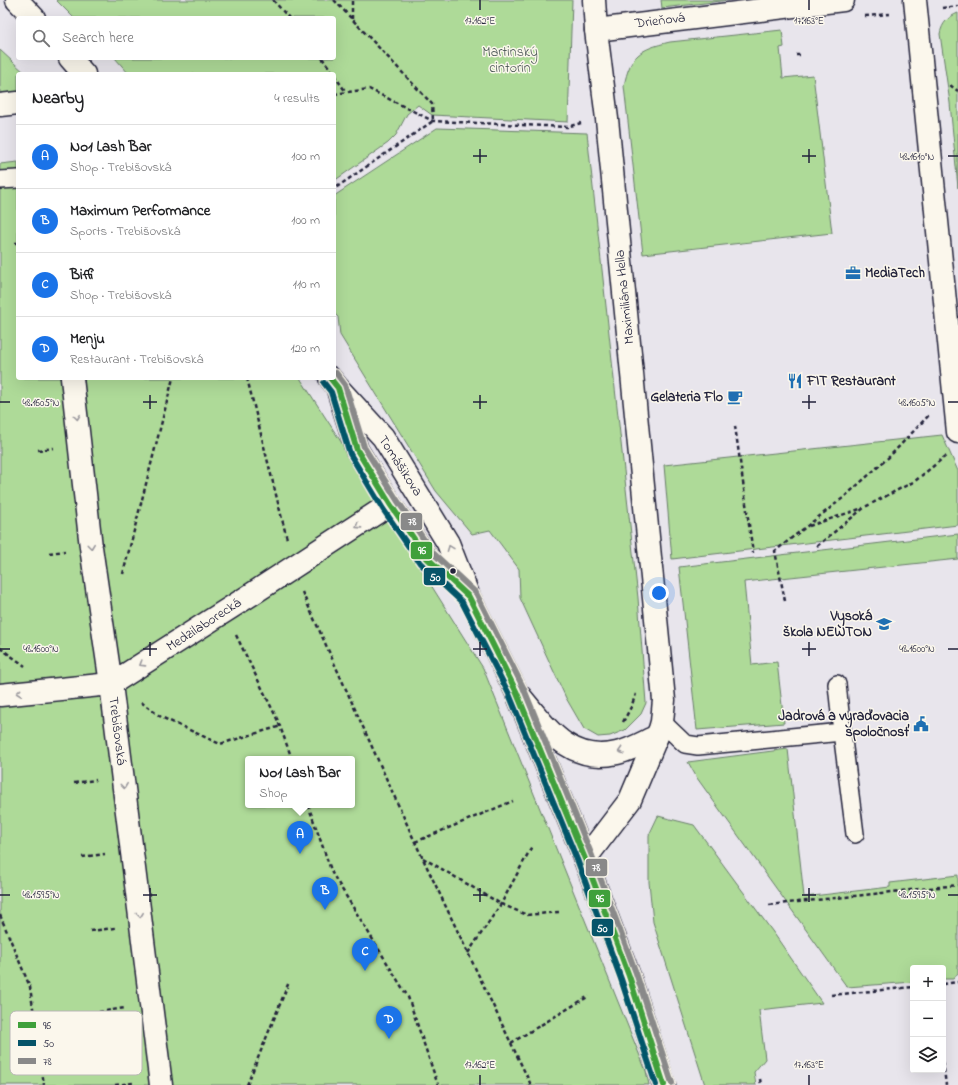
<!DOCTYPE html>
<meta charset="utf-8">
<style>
:root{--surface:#fff;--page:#f2f2f2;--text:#202124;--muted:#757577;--line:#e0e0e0;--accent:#1a73e8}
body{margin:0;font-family:"Indie Flower",sans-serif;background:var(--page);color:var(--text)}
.controls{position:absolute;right:12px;bottom:12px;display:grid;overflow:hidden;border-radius:4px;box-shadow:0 4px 16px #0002}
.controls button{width:36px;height:36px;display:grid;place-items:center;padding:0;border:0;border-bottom:1px solid var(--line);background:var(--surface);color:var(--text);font:20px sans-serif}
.you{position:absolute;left:659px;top:593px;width:14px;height:14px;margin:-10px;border:3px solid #fff;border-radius:50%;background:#1a73e8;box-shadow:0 0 0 6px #1a73e833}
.badge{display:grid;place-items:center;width:26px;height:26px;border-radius:50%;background:var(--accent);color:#fff;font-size:13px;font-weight:700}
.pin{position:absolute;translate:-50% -33px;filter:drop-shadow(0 1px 2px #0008)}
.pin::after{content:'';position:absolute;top:21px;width:14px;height:12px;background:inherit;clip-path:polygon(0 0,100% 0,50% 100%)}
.popup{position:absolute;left:245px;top:756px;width:110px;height:52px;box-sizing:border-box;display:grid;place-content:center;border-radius:4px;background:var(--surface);filter:drop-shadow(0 1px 3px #0005);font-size:13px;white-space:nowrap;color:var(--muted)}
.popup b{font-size:15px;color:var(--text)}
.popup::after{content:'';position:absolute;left:50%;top:100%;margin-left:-8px;border:8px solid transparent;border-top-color:var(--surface)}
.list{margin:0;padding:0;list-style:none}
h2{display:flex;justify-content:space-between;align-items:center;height:52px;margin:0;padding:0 16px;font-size:17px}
h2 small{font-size:13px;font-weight:400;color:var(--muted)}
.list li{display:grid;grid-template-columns:26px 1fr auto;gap:12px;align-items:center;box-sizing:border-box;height:64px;padding:0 16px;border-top:1px solid var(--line)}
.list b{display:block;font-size:15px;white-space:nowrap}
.list p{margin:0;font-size:13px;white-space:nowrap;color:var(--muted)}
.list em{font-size:13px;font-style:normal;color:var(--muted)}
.icon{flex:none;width:22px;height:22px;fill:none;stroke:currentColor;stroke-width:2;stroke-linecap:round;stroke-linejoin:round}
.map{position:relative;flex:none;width:958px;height:1085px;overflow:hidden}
.search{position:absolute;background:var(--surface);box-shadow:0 4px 16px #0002;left:16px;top:16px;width:320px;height:44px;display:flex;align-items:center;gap:10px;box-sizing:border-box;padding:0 14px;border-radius:4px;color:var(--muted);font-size:15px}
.panel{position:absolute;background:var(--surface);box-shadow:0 4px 16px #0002;left:16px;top:72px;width:320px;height:308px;border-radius:4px}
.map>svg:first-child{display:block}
</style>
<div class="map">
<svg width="958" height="1085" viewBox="0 0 958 1085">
<rect width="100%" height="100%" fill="#e8e5ec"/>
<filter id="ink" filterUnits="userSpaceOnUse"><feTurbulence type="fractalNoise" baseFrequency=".025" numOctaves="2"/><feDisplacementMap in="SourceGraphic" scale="8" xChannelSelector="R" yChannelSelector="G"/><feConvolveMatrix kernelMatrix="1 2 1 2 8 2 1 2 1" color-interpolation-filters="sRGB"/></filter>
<g filter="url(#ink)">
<g fill="#aeda98" stroke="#687e6a" fill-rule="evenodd">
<polygon points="56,0 572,0 568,122 432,115 418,105 407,114 396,135 388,143 334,181 334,74 129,74 115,58 334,58 334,18 74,18"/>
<polygon points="661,0 729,0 662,8"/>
<path d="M958,13v175l-8,-85 -10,-69c2,-11 8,-17 18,-21z"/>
<path d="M782,30l2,17 -4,1 3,30 30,-3 19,158 -189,21 -19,-168c6,-31 16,-37 46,-44z"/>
<polygon points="0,50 26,74 18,74 18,93 0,94"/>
<polygon points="437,128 587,133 638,598 646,703 641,714 625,730 610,736 598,737 584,729 566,698 520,598 519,569 490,530 472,534 436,491 340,335 338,317 334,313 334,196"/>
<path d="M18,162v216h282l45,70 138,220 163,403 3,14h-649v-921zM248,759h104v46h-104z"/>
<polygon points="942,435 958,471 958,525 672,559 664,465"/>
<polygon points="958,534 958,559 744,582 752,665 777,662 784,723 697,730 679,567"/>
<polygon points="788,749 804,897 890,887 890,883 958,875 958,973 953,979 943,979 943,968 913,968 913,982 847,987 697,778 688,762"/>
<polygon points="658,816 694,825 775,935 822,1003 759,1010 765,1059 754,1072 756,1085 705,1085 653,922 649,882 649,835"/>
</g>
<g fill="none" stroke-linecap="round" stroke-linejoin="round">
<g stroke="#22223b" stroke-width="20">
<g id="lane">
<polyline points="0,180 18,179"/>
<polyline points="662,722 685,744 698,746 842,732 837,684"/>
<polyline points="842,732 855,834"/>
</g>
</g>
<g stroke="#22223b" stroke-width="25">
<g id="street">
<polyline points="915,0 958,432"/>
<polyline points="596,30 843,0"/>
<polyline points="72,378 91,547 111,684 161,1085"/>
<polyline points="0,695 111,684 252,594 390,504"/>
<path d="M519,695c27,32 50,69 98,58 14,-3 27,-11 40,-17"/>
<polyline points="585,859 630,800 660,729 662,722 664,700 607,119 596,30 594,0"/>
</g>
</g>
<g stroke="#22223b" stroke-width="25">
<g id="secondary">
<polyline points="17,0 34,18"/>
<polyline points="70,58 84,74"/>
<polyline points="0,105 18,103"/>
<polyline points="330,378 338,388 383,437 448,543 469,597 516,691 585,859 629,976 664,1085"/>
<polyline points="339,393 357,450 390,504 427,558 465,593"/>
</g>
</g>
<g stroke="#22223b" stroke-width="2.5" stroke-dasharray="4 3" stroke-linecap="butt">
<polyline points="273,0 289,18"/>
<polyline points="334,0 432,104 433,121 334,189"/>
<polyline points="942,8 958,6"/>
<polyline points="865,16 890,14"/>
<polyline points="352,19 352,0"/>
<polyline points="796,55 800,55"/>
<polyline points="322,58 334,74"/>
<polyline points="334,75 346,92"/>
<polyline points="950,85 958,91"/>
<polyline points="334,94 369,89 433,121 567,127 581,123"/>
<polyline points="15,243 18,243"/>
<polyline points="247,378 287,539"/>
<polyline points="735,426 753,553"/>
<polyline points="38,450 54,448"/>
<polyline points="809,526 863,508"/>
<polyline points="817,546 865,507 915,481 947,455"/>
<polyline points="49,553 65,551"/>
<polyline points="123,574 173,378"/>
<polyline points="302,592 415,842 531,1085"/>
<polyline points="785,601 775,551 843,498 889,457 930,414"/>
<polyline points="236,635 278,721 292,759"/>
<polyline points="0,648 25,666"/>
<polyline points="141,702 161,717 220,744 281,726"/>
<polyline points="623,722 631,707 636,694"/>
<polyline points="74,783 96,780"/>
<polyline points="308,805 332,873 408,997 438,1085"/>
<polyline points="415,842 513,801"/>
<polyline points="82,857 105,854"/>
<polyline points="423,858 501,904 527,915 559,912"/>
<polyline points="769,905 958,885"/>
<polyline points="0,915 30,987 44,1085"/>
<polyline points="90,931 115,928"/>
<polyline points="468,953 501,904 532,846"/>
<polyline points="943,984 958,982"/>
<polyline points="831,995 913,987"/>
<polyline points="99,1012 125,1008"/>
<polyline points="511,1043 589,996"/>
<polyline points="943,1062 946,1085"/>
<polyline points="760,1079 761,1085"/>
<polyline points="115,1085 134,1083"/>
<polyline points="247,1085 289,982"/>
</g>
<use href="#lane" stroke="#fbf7ec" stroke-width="17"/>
<use href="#street" stroke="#fbf7ec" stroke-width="22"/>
<use href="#secondary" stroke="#fbf7ec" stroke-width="22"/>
<g stroke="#fbf7ec" stroke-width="9">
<polyline id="bus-1" points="330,378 338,388 357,450 390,504 427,558 469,597 516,691 585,859 629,976 664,1085"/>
</g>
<g stroke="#fbf7ec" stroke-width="9">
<polyline id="bus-2" points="324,383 331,392 350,454 383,509 420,563 462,602 509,694 578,862 621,979 656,1085"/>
</g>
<g stroke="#fbf7ec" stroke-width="9">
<polyline id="bus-3" points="336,373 345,385 364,447 397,500 433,553 476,593 523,687 592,856 636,973 672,1083"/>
</g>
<use href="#bus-1" stroke="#3fa03b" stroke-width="6"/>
<use href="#bus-2" stroke="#065469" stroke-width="6"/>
<use href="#bus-3" stroke="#898989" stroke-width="6"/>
</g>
<defs><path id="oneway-chevron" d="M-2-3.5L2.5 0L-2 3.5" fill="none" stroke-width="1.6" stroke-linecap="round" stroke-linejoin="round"/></defs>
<g stroke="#99979c">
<use href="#oneway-chevron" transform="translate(77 417) rotate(83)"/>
<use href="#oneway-chevron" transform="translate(358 526) rotate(147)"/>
<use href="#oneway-chevron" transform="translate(91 546) rotate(83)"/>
<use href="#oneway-chevron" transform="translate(450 548) rotate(-111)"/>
<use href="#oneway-chevron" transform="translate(142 664) rotate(148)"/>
<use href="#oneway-chevron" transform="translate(19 693) rotate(174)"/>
<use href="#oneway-chevron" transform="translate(621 751) rotate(164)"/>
<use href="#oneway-chevron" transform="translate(124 786) rotate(83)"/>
<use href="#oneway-chevron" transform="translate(140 915) rotate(83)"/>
</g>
</g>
<path fill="none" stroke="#22223b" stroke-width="1.5" d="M480,0v10M809,0v10M480,149v14M809,149v14M473,156h14M802,156h14M948,156h10M150,395v14M480,395v14M809,395v14M0,402h10M143,402h14M473,402h14M802,402h14M948,402h10M150,642v14M480,642v14M809,642v14M0,649h10M143,649h14M473,649h14M802,649h14M948,649h10M150,888v14M480,888v14M809,888v14M0,895h10M143,895h14M473,895h14M802,895h14M948,895h10M480,1075v10M809,1075v10"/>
<defs>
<g id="office-bare" transform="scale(1.2)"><path d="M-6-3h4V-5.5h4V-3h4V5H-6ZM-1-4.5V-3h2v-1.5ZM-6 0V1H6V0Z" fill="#1f6fb2" stroke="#fbf7ec" stroke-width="2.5" paint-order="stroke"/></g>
<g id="restaurant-bare" transform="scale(1.2)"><path d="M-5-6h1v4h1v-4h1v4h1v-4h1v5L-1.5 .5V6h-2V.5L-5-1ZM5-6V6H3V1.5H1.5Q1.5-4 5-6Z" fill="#1f6fb2" stroke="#fbf7ec" stroke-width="2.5" paint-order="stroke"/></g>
<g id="cafe-bare" transform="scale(1.2)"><path d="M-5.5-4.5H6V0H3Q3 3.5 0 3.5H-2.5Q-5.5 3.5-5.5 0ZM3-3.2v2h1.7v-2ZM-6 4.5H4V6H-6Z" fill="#1f6fb2" stroke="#fbf7ec" stroke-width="2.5" paint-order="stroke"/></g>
<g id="university-bare" transform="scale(1.2)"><path d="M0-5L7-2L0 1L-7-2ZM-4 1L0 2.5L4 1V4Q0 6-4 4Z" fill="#1f6fb2" stroke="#fbf7ec" stroke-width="2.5" paint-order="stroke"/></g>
<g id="civic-bare" transform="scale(1.2)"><path d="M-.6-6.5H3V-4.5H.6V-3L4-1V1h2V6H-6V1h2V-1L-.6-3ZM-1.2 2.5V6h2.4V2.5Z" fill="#1f6fb2" stroke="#fbf7ec" stroke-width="2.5" paint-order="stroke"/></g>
</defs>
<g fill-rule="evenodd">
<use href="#office-bare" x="853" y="273"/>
<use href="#restaurant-bare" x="795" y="381"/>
<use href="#cafe-bare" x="735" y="397"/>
<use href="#university-bare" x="884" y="624"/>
<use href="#civic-bare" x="921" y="724"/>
</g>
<circle fill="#22223b" stroke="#fbf7ec" stroke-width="1.5" cx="453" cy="571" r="3.5"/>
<g text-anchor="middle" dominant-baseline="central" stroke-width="3" stroke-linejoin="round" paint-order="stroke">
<g font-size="14" fill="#22223b" stroke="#fbf7ec">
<text transform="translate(660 21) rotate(-7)">Drieňová</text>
<text transform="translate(625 297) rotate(-96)">Maximiliána Hella</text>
<text transform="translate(400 466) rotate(57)">Tomášikova</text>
<text transform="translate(204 625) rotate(-33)">Medzilaborecká</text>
<text transform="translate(117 731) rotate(83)">Trebišovská</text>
</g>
<g font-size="14" fill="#4c5957" stroke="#fbf7ec">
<text x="510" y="52">Martinský<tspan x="510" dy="16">cintorín</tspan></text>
</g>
<g font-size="14" font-weight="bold" fill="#22223b" stroke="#fbf7ec" text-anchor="end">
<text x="865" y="273" text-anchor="start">MediaTech</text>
<text x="807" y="381" text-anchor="start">FIT Restaurant</text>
<text x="723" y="397">Gelateria Flo</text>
<text x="872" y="616">Vysoká<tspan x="872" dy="16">škola NEWTON</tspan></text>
<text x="909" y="716">Jadrová a vyraďovacia<tspan x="909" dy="16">spoločnosť</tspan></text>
</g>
</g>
<rect x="10" y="1011" width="132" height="64" rx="6" fill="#fbf7ec" stroke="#bab7b7" stroke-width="1"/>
<rect x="18" y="1022" width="18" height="6" fill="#3fa03b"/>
<rect x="18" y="1040" width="18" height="6" fill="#065469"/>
<rect x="18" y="1058" width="18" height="6" fill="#898989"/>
<g font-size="11" fill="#22223b">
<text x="43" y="1029">96</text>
<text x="43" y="1047">50</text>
<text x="43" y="1065">78</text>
</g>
<g font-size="10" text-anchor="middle" fill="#22223b" stroke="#fbf7ec" stroke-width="3" stroke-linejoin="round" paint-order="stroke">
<text x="480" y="24">17.162°E</text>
<text x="809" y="24">17.163°E</text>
<text x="917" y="160">48.1610°N</text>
<text x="41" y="406">48.1605°N</text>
<text x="917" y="406">48.1605°N</text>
<text x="41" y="652">48.1600°N</text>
<text x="917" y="652">48.1600°N</text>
<text x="41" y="898">48.1595°N</text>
<text x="917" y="898">48.1595°N</text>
<text x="480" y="1068">17.162°E</text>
<text x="809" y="1068">17.163°E</text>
</g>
<g stroke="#fbf7ec" stroke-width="1.5">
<rect x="400" y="512" width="23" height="19" rx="4" fill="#898989"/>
<rect x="410" y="541" width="23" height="19" rx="4" fill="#3fa03b"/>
<rect x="423" y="567" width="23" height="19" rx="4" fill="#065469"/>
<rect x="585" y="858" width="23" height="19" rx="4" fill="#898989"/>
<rect x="588" y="889" width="23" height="19" rx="4" fill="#3fa03b"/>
<rect x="591" y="918" width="23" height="19" rx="4" fill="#065469"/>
</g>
<g font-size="11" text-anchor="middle" font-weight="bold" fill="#fff">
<text x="412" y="525">78</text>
<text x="422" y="554">96</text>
<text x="435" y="581">50</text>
<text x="596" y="871">78</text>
<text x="600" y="902">96</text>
<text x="602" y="932">50</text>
</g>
</svg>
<div class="controls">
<button>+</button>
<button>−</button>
<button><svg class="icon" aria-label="layers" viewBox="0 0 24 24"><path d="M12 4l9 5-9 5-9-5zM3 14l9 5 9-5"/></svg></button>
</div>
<div class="you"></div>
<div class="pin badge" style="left:300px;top:854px">A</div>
<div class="popup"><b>No1 Lash Bar</b>Shop</div>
<div class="pin badge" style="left:325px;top:910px">B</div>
<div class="pin badge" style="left:365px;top:971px">C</div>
<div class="pin badge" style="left:389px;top:1039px">D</div>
<div class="search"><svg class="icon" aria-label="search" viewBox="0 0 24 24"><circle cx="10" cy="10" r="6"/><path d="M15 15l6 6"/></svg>Search here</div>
<section class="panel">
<h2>Nearby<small>4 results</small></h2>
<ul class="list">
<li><span class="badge">A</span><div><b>No1 Lash Bar</b><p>Shop · Trebišovská</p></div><em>100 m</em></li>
<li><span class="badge">B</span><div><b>Maximum Performance</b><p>Sports · Trebišovská</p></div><em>100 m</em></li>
<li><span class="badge">C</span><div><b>Biffi</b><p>Shop · Trebišovská</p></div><em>110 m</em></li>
<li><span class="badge">D</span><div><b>Menju</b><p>Restaurant · Trebišovská</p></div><em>120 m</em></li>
</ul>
</section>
</div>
